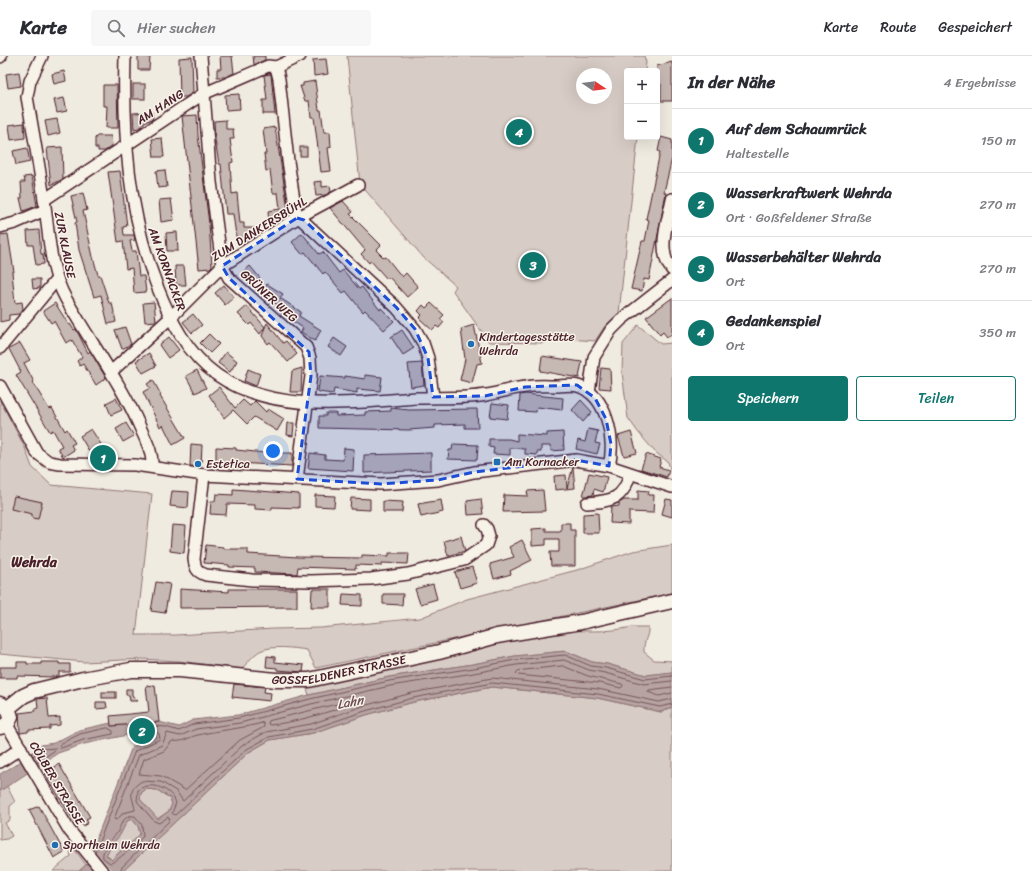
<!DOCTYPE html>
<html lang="de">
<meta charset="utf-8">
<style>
:root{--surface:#fff;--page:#f7f7f7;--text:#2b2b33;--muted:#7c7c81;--line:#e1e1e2;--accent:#0f766e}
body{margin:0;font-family:Sriracha,sans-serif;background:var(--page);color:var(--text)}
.controls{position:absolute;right:12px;top:12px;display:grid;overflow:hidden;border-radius:4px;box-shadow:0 4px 16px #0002}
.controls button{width:36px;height:36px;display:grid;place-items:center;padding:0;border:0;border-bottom:1px solid var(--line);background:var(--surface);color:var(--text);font:20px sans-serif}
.compass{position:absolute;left:576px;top:12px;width:36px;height:36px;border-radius:50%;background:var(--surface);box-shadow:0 4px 16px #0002;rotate:103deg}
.you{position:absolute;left:273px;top:395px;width:14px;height:14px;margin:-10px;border:3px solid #fff;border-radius:50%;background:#1a73e8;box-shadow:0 0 0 6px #1a73e833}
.badge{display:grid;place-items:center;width:26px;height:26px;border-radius:50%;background:var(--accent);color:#fff;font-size:13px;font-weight:700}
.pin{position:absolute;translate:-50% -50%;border:2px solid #fff;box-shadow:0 1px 4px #0006}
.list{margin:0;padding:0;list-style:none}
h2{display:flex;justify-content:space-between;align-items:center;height:52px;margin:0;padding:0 16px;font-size:17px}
h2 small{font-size:13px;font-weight:400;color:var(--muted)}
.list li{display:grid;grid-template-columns:26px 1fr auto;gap:12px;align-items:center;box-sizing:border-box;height:64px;padding:0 16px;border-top:1px solid var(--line)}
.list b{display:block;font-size:15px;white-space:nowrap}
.list p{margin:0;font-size:13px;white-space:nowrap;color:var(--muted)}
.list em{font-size:13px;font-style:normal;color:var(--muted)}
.actions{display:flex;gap:8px;padding:12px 16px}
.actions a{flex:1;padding:9px 0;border:1px solid var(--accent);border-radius:4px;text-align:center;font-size:14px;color:var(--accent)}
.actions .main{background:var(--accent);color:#fff}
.icon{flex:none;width:22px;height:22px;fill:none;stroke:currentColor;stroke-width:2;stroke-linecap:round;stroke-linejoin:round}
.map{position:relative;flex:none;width:672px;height:815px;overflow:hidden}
header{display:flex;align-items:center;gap:24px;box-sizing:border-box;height:56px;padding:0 20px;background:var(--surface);border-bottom:1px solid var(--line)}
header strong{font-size:19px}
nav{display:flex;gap:22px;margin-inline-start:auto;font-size:14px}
.search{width:280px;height:36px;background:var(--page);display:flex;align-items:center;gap:10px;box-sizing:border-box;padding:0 14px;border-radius:4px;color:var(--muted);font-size:15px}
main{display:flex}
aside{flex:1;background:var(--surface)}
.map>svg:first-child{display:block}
</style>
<header>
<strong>Karte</strong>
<div class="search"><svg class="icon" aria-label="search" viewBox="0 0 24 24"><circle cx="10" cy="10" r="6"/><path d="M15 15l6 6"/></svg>Hier suchen</div>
<nav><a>Karte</a><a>Route</a><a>Gespeichert</a></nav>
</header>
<main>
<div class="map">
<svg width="672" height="815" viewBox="0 0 672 815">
<rect width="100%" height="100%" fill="#f0ebe0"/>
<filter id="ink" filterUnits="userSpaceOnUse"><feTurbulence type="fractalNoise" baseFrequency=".025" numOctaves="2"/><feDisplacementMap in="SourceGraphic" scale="8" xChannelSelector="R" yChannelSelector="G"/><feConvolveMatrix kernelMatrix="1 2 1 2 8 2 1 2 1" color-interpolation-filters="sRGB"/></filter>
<g filter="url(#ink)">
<g fill="#d8cdc6" stroke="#917678" fill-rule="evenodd">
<path d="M347,0h297l2,6 -1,9h-18v66h11l-19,176 -14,13 -10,15 -51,-4v6l-55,-1 -36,-51 3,-5 -32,-28 -64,-74zM582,18h24v24h-24z"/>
<polygon points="638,269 661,288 672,287 672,418 668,406 655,396 638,376 628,362 622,316 623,288"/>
<path d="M0,344l25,48 7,19 19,18 101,9 -16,141h40l97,-6 48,-1 99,-10 47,-19 110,-29 56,-19 39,-6v48l-356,75 -9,-18c-13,-2 -36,-5 -47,1 -7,4 -13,12 -18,18l-63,-8 -37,-2 -58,3 -84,-8z"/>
<path d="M632,571h16c1,10 -5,13 -4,25l10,8 18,1v11l-26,3 -39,-11 -15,-2 -26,-11 -51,5 -42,8 -84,13 -80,18 -3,-9 247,-57c26,2 53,4 79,-2z"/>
<polygon points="492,631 597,642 661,656 672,651 672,815 123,815 249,696 270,684 313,677 366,659 414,646"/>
<polygon points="7,730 15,746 10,750 10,764 5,767 12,780 7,783 0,784 0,735"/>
<polygon points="146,733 157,734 170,742 172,748 169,755 157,763 140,743 141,737"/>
<path d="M132,763l6,7 2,8c-8,10 -20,15 -28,26l-6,-5 8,-13 6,-7 7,-14z"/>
<polygon points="73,791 86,809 79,815 53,815 71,800 70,796"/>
</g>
<g fill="#b7a4a2" stroke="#8b6f72" fill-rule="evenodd">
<path d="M566,595l26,11 15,2 39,11 26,-3v35l-11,5 -64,-14 -105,-11 -78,15 -48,13 -53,18 -43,7 -21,12 -126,119h-44l7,-6 46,-118 25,-10 -6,-4h-5l-1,-10 14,-1 20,5 14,-7 45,-5 71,-20 80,-18 84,-13 42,-8zM146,733l11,1 13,8 2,6 -3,7 -11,8 -18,-20 1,-6zM132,763l6,7 2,8c-8,10 -20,16 -28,26l-6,-5 8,-13 6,-7 7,-14z"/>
<polygon points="111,667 112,670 136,668 137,677 84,688 58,697 0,735 0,718 17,708 41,689 54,687 79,674"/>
</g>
<polygon fill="#f0ebe0" points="91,790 112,815 95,815 85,804"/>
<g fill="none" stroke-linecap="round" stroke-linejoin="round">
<g stroke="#76545b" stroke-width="1">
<polygon points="563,610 588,620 622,628 623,630 621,632 599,627 518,619 516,617 518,615"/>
<path d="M672,625l-28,3 -39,-11 -16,-3 -25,-10 -48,5 -42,8 -84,13 -79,18 -71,19 -44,6 -16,7 -13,-3 -5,12 -23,10 -25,64 3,1 6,-7 12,-3c-2,-14 -9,-19 7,-29l19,1 15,9 7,10 60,-56 23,-13 45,-8 52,-18 49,-13 80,-15 106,11 61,13 13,-3"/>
<polyline points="672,631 649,634 648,636 659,640 672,637"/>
<path d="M342,647l2,1 -1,3c-24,8 -48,15 -73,18l-2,-1 1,-3z"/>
<path d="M262,667l2,1v3l-24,13 -55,50 -24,-14 -22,-2 5,-15 20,-8 8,-10c11,2 16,-4 26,-6 21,-5 42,-6 64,-12z"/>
<polygon points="108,672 113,675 113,678 83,684 61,692 59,691 60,688 80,678"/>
<polyline points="33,700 42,693 56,692 55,694 37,707"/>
<path d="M130,760h5l7,9 1,11c-3,5 -29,28 -33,27l-7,-5c-2,-10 9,-18 14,-25 4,-7 4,-14 13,-17z"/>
<polyline points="95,796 135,695 160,683 159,678 152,673 154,670 166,671 179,675 194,668 239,662 310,643 389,625 474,612 515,604 565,599 591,610 606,612 645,623 672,620"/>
<path d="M121,815l1,-4 48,-47 -2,-3 -9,6 -5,-2 -17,-20 1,-11c13,-10 34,-1 38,13l-4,10 3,2 72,-66 22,-12 43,-8 53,-18 48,-13 79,-15 106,11 62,13 12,-3"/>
</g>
</g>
<g fill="#c6b8b3" stroke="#4a1f2b">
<polygon points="138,0 150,1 149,14 138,14"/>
<polygon points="220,0 232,0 234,17 226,21 217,21 217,13 221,13"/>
<polygon points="253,0 265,0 265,4 254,9"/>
<polygon points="192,1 193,37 186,41 180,41 179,2"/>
<polygon points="326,3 328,18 314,20 313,4"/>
<polygon points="672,6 672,45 661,45 661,28 659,29 657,24 657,10"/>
<polygon points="64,15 66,25 54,28 52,18"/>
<polygon points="19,16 21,30 8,32 6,18"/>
<polygon points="271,18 275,58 263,58 263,44 267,44 264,19"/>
<polygon points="315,25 319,54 321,54 324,76 330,76 331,91 328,92 331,115 321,116 314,61 311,61 309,45 305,45 300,30 303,30 303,27"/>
<rect x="133" y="28" width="12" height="15"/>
<polygon points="103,29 117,29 118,72 106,72 107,50 103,50"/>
<polygon points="239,38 240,53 226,54 225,39"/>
<polygon points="64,42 67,55 57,57 54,44"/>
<polygon points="152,56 153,63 144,66 144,69 139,72 134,73 133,57"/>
<polygon points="197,59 198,79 209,168 212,210 210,212 199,213 182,60"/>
<polygon points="57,63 60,77 48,80 45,65"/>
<polygon points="226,64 226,73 233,73 234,83 230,83 233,106 230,107 232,138 237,137 240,167 244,167 244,172 255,172 256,180 246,180 246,186 237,187 233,158 226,158 221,108 219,108 215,84 214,65"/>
<polygon points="24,67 25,82 11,84 9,69"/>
<polygon points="275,71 289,159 281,162 274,168 269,169 268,155 280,153 278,137 273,137 270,114 266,115 264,98 266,98 263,73"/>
<polygon points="97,80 111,80 112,90 105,95 98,95 98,92 95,92 95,82"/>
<polygon points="661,81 672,84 672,102 664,136 666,137 649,224 644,223 642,235 631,233 642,185 645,185 649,164 646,163 660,96 658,95"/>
<polygon points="162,82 164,101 154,101 152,83"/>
<polygon points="62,91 63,123 51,129 47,92"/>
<rect x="300" y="91" width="7" height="9"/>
<polygon points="27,92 30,106 16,109 13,95"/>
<polygon points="165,114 167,131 158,132 156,115"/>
<polygon points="120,115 127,170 123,171 124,179 134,179 135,184 130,185 132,195 136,195 139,220 144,220 146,236 134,237 132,212 126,213 123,185 118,186 108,116"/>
<polygon points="32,120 37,150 23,155 20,142 22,142 21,126 25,126 24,121"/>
<polygon points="322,125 322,131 330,130 331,136 326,139 316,140 314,126"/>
<polygon points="83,137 87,154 83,155 93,201 98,219 100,219 109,247 112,247 116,266 108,268 101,239 94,241 79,194 75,167 77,166 71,140"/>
<polygon points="171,143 174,164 161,166 159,144"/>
<polygon points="343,145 353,156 350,158 381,189 376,194 384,202 386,201 402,221 406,217 418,231 407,241 389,221 387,223 371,205 369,207 361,198 365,194 330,152"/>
<polygon points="39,174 41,198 43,198 44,208 36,209 33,189 28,189 27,175"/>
<polygon points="177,176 178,195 167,195 166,177"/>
<polygon points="302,177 319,198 323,196 339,217 343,214 359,233 362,231 380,254 381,252 394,265 384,274 365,254 363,256 346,235 343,237 325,216 323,218 305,196 302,198 292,186"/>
<polygon points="8,178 14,216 12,216 15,247 22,246 23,253 19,258 9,259 9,264 0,266 0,179"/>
<polygon points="534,203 539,211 532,216 527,207"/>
<polygon points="175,210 184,210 186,229 176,229"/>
<polygon points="250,210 260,222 252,228 250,228 241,218"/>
<polygon points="32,223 40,223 40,232 33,233"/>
<polygon points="267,228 283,238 280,242 301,256 299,260 321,274 315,285 301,276 303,272 282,258 285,253 261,239"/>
<polygon points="224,229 234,241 225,249 215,237"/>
<polygon points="672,242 672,278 667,281 663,276 660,279 646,261"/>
<polygon points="154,246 156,265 145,266 143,247"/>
<polygon points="55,247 69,269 70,268 74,274 76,273 88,297 90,295 106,322 96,329 83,308 80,310 77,305 82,301 72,284 66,287 54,265 51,267 43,255"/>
<polygon points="431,247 444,259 440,263 444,266 439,272 436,270 432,274 419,262 422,259 418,255 423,249 426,252"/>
<polygon points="247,250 265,271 267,267 283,287 286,285 297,298 288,306 270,286 268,288 262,280 265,271 260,278 251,267 249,269 238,258"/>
<polygon points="193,258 202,269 192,277 183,266"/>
<polygon points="474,269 482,307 477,308 472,327 460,324 465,303 461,273"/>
<polygon points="125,271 131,288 122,293 115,274"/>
<polygon points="402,274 414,292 403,299 391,281"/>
<polygon points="209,278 219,288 210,297 200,287"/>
<polygon points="169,281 179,294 168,302 159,289"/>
<polygon points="334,282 347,291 341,300 328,291"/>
<polygon points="20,287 30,304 24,307 34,326 33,327 49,353 52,352 65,375 67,373 75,387 71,389 74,394 63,401 58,392 62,390 53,374 50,376 16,319 21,316 9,293"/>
<polygon points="226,296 237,305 230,316 218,307"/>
<polygon points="149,297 156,310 143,317 136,305"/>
<polygon points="542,300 582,306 579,322 540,315"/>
<polygon points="422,307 424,329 411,331 408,308"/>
<polygon points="302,312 301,336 290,336 292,315"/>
<polygon points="601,312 610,313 611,333 599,332"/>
<polygon points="248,313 260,318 256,330 244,325"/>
<polygon points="197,314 206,332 195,337 186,320"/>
<polygon points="365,319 382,321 380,335 357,333 357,337 334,333 333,338 318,336 320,320 345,322 345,320 365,323"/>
<polygon points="153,324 161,339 160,340 185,382 173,389 163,369 160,371 143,336 150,332 147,328"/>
<polygon points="219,331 235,352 243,344 250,350 255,345 266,356 268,353 284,363 277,375 254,361 247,368 233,354 224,362 209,339"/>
<polygon points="525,338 563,342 562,354 537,351 536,356 519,355 520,339"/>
<polygon points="116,342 122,354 111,359 106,347"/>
<polygon points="581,344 592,356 583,366 572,354"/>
<polygon points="492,347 509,349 507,363 490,361"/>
<polygon points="391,352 409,354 477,353 478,372 465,372 465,368 435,369 435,372 409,374 319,372 319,360 326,360 326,357 336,357 336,360 365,359 365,356 391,355"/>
<polygon points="126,367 134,380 123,386 116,373"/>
<polygon points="288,367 294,367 293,380 287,379"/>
<polygon points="91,373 104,393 92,400 80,380"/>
<polygon points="588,373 598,375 595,387 600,388 597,398 576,393 578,384 585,386"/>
<polygon points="563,376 564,394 551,395 551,390 541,390 541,396 537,396 537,399 525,398 525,393 510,392 510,399 493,398 494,392 489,391 489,383 509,383 517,385 517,378 547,380 547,377"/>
<polygon points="631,376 637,397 624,400 618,380"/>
<polygon points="191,388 202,389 201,411 190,410"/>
<polygon points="453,388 478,389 477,404 448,403 449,394 452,394"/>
<polygon points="216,391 236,392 236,394 265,397 292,397 292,410 216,406"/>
<polygon points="344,392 354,393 353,415 308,412 310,397 325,399 325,403 343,404"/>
<polygon points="431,397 431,414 364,417 364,399"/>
<polygon points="646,398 661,403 659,411 669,414 667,421 641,413"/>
<polygon points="573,411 575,432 555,434 554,420 566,419 567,432"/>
<polygon points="589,417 607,421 603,436 594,433 593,439 585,440 583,440"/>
<polygon points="233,433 299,438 299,452 272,451 272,454 255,453 255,449 227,448 226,459 210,458 211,445 215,445 216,438 233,439"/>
<polygon points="543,434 545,455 503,456 504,439 528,440 527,435"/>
<polygon points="638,434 649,435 648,439 654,439 653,457 629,456 629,468 610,467 611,451 619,450 619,447 624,444 638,444"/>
<polygon points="172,435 189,436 188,452 170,450"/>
<polygon points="315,439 335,440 334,451 315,450"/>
<polygon points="14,440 42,446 38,463 32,462 32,458 11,453"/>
<polygon points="351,442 370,443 370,454 350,453"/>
<polygon points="481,443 483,458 468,459 467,445"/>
<polygon points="666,443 672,444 672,461 662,458"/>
<polygon points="441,444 443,456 421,461 418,448"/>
<polygon points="383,445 403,446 402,456 383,456"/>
<polygon points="598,457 599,477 583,477 583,458"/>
<polygon points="561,467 570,467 570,474 575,474 575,510 551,510 550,496 559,496 559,483 546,483 546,489 532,490 532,473 546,472 546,475 561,475"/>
<polygon points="172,469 186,470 184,497 170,495"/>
<polygon points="461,480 465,495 448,500 444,485"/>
<polygon points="522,484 532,504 510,515 511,518 494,523 490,508 514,501 509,491"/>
<polygon points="206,489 223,491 223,493 248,493 248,498 298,501 362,502 362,499 389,500 389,497 409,497 408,508 382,507 382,510 356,509 356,513 298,511 297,518 255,516 255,512 229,511 229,509 204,507"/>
<polygon points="472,511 477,527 460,532 455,516"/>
<polygon points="156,526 170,528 165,557 151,555"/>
<polygon points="433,528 437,543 420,548 415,533"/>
<polygon points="180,533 229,536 229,533 297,533 297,551 180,552"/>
<polygon points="312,533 330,533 330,551 311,551"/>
<polygon points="343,538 362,539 362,550 342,549"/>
<polygon points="383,538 403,538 402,549 383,548"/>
<polygon points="267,600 275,601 275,606 304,609 303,616 277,614 277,612 266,611"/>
<polygon points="17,606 27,606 27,608 41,608 41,606 59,606 59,608 70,608 70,616 59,616 59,620 54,621 17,620 17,622 0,622 0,611 17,611"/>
<polygon points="234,628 265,631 264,636 271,637 270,645 232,641"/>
<polygon points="155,629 159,666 145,667 147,682 138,683 136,668 111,670 110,660 149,656 146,630"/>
<polygon points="126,633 132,633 132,639 138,645 130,645 129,639 126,639"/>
<rect x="102" y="636" width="14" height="6"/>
<polygon points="47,642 49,662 60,661 60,669 50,670 50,673 28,674 28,676 20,677 19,657 35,655 35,653 38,652 37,643"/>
<polygon points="96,646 106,646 107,652 96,653"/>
<polygon points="59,708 90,761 86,763 88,767 83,770 79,764 75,767 45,718"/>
<polygon points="39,750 64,796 54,802 29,754"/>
</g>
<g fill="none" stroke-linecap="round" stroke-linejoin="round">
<g stroke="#4a1f2b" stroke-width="14">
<g id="minor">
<path d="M42,0l-12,25 -3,16c6,34 12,68 17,102 5,33 5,70 22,100 24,43 54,82 74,128 6,14 13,25 12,40"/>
<path d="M125,0c-2,80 3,155 32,230 13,33 30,68 60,89 57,40 136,27 201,23 22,-1 46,1 68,-3 13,-2 26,-7 40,-8 10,-2 21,-1 32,-1 6,0 14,-2 20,0 29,9 38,54 31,80"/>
<polyline points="201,0 211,126 222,210 229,222 306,291 310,302 311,320 297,423"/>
<polyline points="0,1 1,0"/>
<polyline points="276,11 279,23 288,105 297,162"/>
<path d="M672,143c-4,22 -16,52 0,71"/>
<polyline points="44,144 203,38 268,10 276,11 300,0"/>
<polyline points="300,162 396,251 415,273 423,287 428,302 433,341"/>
<polyline points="0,171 15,167 45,154"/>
<polyline points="0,292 57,223"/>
<polyline points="112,315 170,262 222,210 297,162 358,129"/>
<polyline points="0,330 37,397 49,406 60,408 135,409 204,419 381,428 438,424 474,416 576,404 609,410 672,431"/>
<polyline points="589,336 594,301 611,274 621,264 672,224"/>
<path d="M204,419l-10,84c1,9 3,13 12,16l46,5 59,1 60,-2 37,-5 56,-14 22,-15 3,-9 -2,-7 -3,-4"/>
<path d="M587,447c24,-2 36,-3 43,-29"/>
<polyline points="7,669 69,774 102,815"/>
<polyline points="0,706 21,692"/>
</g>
</g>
<g stroke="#4a1f2b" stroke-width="17">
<g id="major">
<polyline points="0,648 8,652 11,661 7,669 0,671"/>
<path id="s1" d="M8,652l15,-12 11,-5 49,-12 48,-9h49l96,10h33l130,-28 58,-16 84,-14 91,-21"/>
</g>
</g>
<use href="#minor" stroke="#f7f3e8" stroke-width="11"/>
<use href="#major" stroke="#f7f3e8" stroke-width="14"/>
</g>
</g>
<path fill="#1d4ed8" fill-opacity="0.2" stroke="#1d4ed8" stroke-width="3" stroke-dasharray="8 5" stroke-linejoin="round" d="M297,162l7,2 92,87 19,22 13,29 5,39 52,-1 40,-9 52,-2 18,13 11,21 5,25 -2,22 -33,-6 -102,12 -36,8 -57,4 -84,-5 14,-103 -2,-24 -80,-74 -7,-12z"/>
<g fill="#1f6fb2" stroke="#f7f3e8" stroke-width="1.5">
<circle cx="471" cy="288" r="4"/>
<rect x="493" y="402" width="8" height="8" rx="2"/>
<circle cx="198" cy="408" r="4"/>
<circle cx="55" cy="789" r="4"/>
</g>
<g text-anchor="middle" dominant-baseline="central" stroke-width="3" stroke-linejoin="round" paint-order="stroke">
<g font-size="12" fill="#4a1f2b" stroke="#f7f3e8">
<text transform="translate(160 51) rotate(-33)">AM HANG</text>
<text transform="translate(259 173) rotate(-32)">ZUM DANKERSBÜHL</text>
<text transform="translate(65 189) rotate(79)">ZUR KLAUSE</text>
<text transform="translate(167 213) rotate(70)">AM KORNACKER</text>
<text transform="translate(269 240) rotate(42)">GRÜNER WEG</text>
<text stroke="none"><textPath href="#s1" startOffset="340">GOSSFELDENER STRASSE</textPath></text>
<text transform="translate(57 727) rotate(59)">CÖLBER STRASSE</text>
</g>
<g font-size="12" fill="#4a1f2b" stroke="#f7f3e8" text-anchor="start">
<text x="479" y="281">Kindertagesstätte<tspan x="479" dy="14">Wehrda</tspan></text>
<text x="505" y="406">Am Kornacker</text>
<text x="206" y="408">Estetica</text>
<text x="63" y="789">Sportheim Wehrda</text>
</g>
<g font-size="13" font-style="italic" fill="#704e55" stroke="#f7f3e8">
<text transform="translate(350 646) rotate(-11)">Lahn</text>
</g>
<g font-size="14" font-weight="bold" fill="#4a1f2b" stroke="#f7f3e8">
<text x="34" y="506">Wehrda</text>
</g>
</g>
</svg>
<div class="controls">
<button>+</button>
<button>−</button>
</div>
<svg class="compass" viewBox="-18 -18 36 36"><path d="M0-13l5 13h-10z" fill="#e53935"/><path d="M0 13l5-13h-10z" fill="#7c7c81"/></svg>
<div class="you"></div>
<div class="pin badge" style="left:103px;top:402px">1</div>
<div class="pin badge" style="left:142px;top:675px">2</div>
<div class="pin badge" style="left:533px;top:209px">3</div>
<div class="pin badge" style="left:519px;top:76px">4</div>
</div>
<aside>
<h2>In der Nähe<small>4 Ergebnisse</small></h2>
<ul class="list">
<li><span class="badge">1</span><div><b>Auf dem Schaumrück</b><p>Haltestelle</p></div><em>150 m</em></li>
<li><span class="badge">2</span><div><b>Wasserkraftwerk Wehrda</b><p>Ort · Goßfeldener Straße</p></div><em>270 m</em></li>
<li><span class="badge">3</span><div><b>Wasserbehälter Wehrda</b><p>Ort</p></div><em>270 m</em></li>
<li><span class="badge">4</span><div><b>Gedankenspiel</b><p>Ort</p></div><em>350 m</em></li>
</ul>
<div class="actions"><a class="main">Speichern</a><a>Teilen</a></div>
</aside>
</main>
